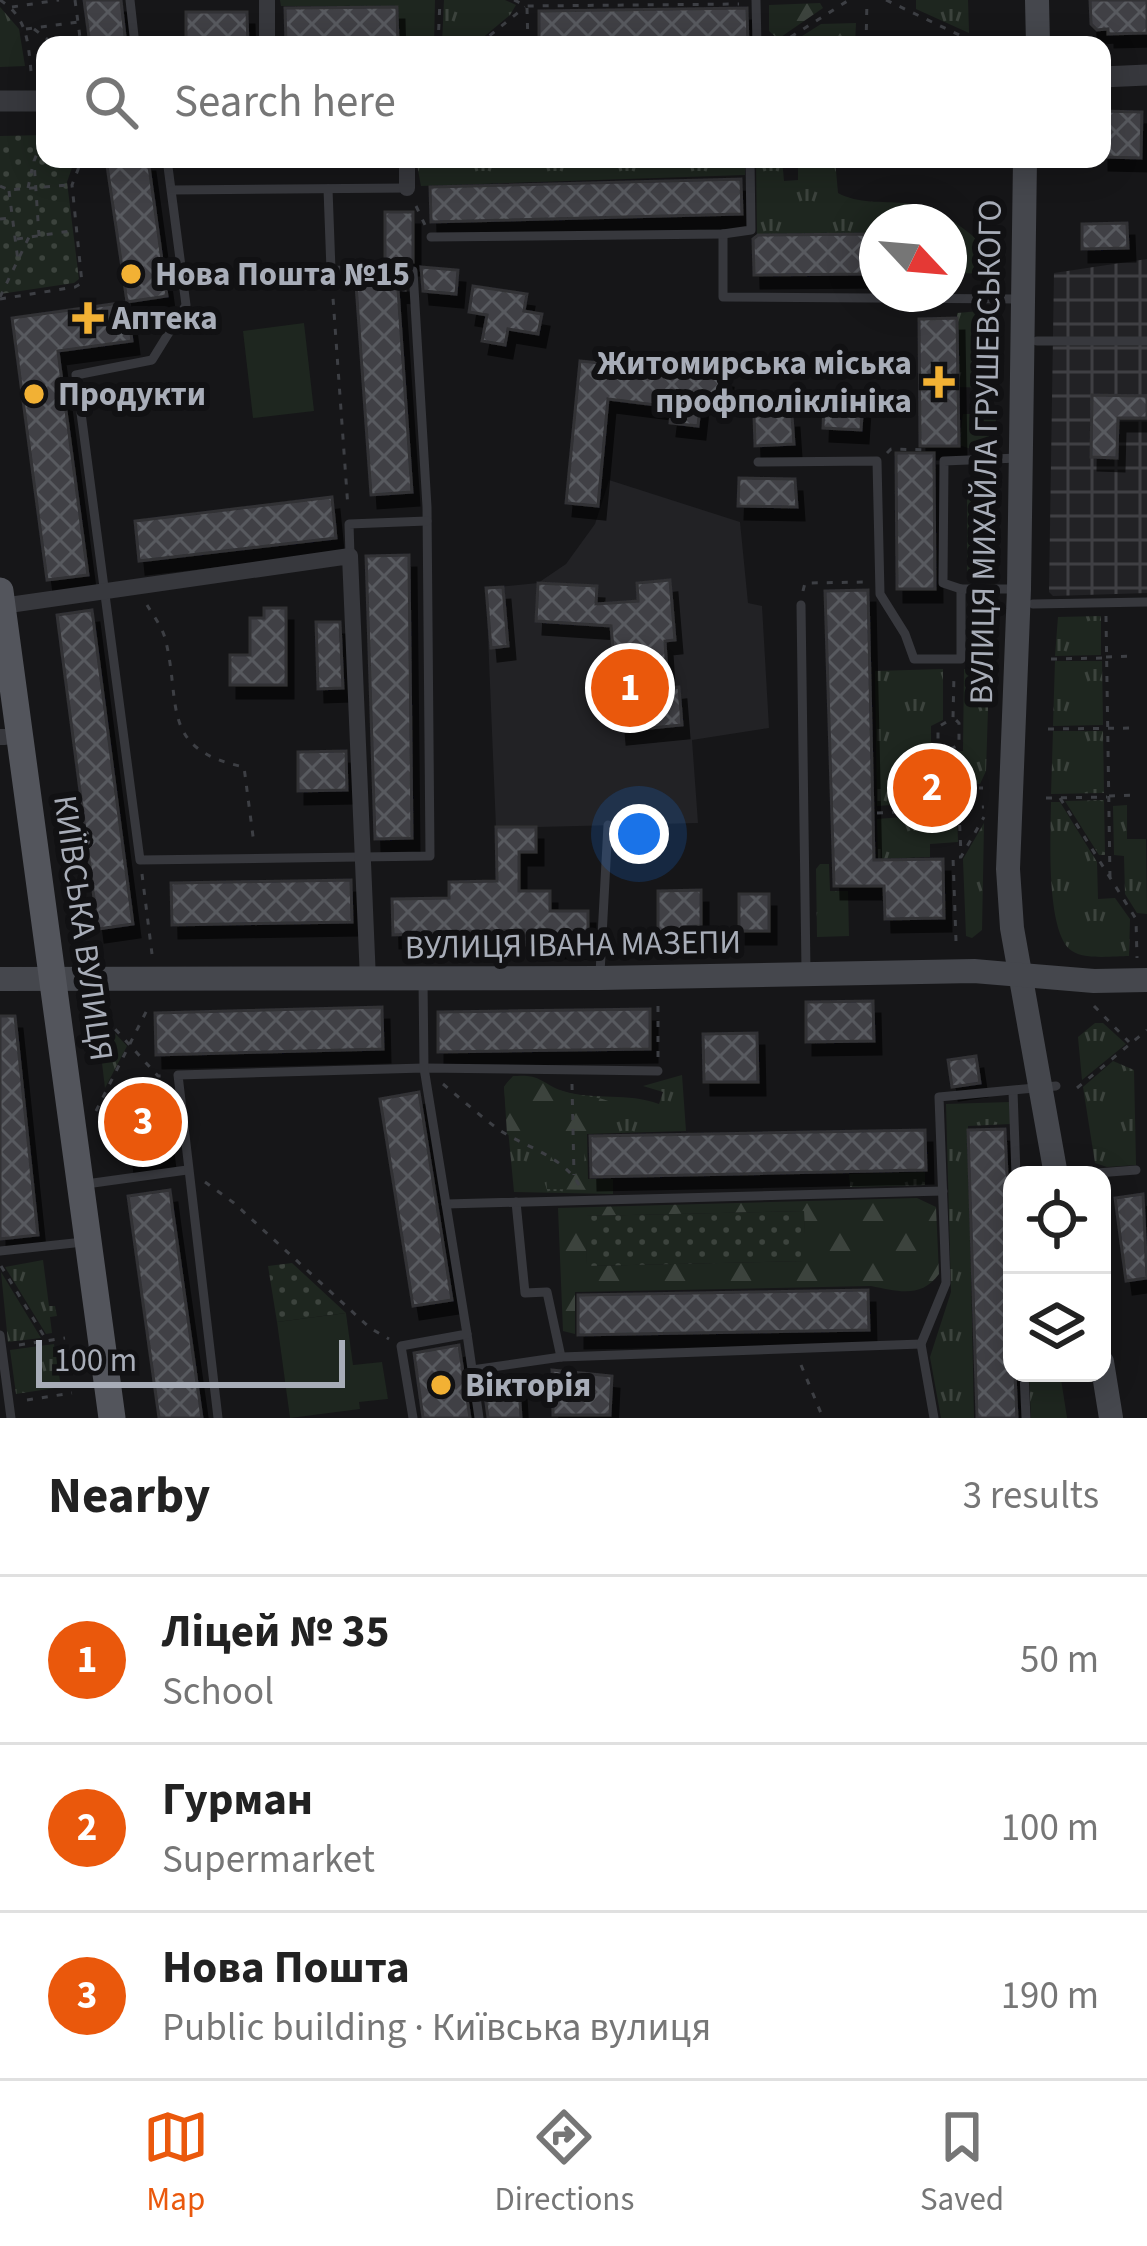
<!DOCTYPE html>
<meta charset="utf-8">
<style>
:root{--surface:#fff;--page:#f2f2f2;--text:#222;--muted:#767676;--line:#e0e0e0;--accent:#ea580c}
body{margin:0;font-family:"Source Sans 3",sans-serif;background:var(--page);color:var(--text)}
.controls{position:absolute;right:36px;bottom:36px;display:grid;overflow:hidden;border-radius:24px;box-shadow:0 6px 30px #0003}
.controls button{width:108px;height:108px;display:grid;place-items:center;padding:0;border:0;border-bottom:3px solid var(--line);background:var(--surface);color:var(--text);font:60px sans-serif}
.compass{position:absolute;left:859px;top:204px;width:108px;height:108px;border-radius:50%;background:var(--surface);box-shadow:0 6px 30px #0003;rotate:116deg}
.scale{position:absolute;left:36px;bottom:30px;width:309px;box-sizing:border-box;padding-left:12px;border:6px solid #a8adb8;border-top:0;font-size:33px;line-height:42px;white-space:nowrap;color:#a8adb8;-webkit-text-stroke:9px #111113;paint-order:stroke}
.you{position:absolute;left:639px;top:834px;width:42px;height:42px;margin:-30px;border:9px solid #fff;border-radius:50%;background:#1a73e8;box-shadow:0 0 0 18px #1a73e833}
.badge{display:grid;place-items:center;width:78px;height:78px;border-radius:50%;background:var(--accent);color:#fff;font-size:39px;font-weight:700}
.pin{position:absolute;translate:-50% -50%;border:6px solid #fff;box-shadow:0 3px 12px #0006}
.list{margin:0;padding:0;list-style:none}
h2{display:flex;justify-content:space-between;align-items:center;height:156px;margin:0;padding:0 48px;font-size:51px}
h2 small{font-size:39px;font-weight:400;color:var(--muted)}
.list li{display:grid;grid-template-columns:78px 1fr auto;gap:36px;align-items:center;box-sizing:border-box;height:168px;padding:0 48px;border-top:3px solid var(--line)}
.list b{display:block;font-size:45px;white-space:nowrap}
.list p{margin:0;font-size:39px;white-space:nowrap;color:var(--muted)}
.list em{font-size:39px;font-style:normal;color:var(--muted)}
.icon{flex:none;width:66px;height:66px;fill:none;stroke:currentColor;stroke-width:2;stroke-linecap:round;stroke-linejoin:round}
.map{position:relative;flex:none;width:1147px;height:1418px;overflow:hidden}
.search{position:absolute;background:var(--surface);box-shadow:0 6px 30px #0003;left:36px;right:36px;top:36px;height:132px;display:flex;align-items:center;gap:30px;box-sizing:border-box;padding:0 42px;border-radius:24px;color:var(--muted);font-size:45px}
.sheet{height:660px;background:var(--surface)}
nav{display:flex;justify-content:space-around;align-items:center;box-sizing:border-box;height:168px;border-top:3px solid var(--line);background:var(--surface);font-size:33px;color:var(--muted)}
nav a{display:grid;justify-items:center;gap:6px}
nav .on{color:var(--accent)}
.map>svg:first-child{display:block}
</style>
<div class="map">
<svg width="1147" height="1418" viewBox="0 0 1147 1418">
<defs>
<pattern id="industrial-grid" width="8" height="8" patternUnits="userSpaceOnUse" patternTransform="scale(3)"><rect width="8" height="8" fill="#222225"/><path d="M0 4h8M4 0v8" fill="none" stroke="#3f3f43"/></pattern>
<pattern id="grass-tufts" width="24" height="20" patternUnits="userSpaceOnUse" patternTransform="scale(3)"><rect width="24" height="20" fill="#1e261f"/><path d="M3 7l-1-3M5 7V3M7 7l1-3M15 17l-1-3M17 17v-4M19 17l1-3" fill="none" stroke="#3c433d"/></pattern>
<pattern id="forest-firs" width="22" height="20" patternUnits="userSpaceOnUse" patternTransform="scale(3)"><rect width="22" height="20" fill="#1e261f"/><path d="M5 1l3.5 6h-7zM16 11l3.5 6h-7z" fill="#3c433d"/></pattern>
<pattern id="park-dots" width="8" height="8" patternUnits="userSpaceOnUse" patternTransform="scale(3)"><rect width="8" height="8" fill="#1e261f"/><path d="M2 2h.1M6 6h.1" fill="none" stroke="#3c433d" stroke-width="1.8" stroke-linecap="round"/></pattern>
<pattern id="building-cross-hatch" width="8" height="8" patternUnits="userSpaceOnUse" patternTransform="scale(3)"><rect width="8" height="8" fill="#404145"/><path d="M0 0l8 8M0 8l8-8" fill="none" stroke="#595a5e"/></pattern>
<filter id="shadow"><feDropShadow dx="7" dy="13" stdDeviation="0" flood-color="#0009"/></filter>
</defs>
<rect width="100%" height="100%" fill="#161618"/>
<polygon fill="#222225" points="609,480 740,522 748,603 762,606 769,728 692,740 698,823 496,828 486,588 538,583 566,564 595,524"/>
<polygon fill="url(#industrial-grid)" points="1147,259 1147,593 1053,596 1049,592 1054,273"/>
<g fill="url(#grass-tufts)">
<polygon points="280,0 435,0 434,45 397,45 396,7 281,6"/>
<polygon points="444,0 505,0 516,5 510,15 474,45 442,45"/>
<polygon points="916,0 968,0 969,33 916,9"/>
<polygon points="0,7 19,29 25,66 0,67"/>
<polygon points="416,159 745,159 745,175 421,186"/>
<path d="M756,159h26l2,22 14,-1v-21h37l3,34c20,11 44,8 66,10 38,4 63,28 91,52v19l-39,-1v-39h-7v-12h-72v12l-120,1z"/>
<polygon points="992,310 998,312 996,388 957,387 957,313"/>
<polygon points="963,414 996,414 995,446 971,449 959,445"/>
<polygon points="994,467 993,579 967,580 967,493 975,474"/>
<path d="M992,599l-2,64h-20c0,-25 -6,-54 22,-64z"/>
<polygon points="1101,616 1101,655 1055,656 1058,617"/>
<polygon points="1055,661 1102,661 1103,725 1053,726"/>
<polygon points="943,669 943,720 931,726 931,742 942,750 942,774 918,775 918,803 877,806 875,671"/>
<polygon points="964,669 982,671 989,678 986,771 980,784 960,784 955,777 955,751 963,751"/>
<polygon points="1053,731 1103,731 1104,793 1051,794"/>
<polygon points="1104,800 1105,855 1099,855 1065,801"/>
<path d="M1051,802h9l37,60 1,37 17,-1 15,21 -1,37c-15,0 -44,4 -57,-5 -27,-18 -21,-119 -21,-149z"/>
<polygon points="1127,805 1127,839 1146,839 1147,914 1137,913 1125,894 1124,856 1114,855 1113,806"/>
<polygon points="957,813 958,842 930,844 930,857 878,859 877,819"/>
<polygon points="984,823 982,930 972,938 966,936 963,859"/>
<polygon points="820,864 829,864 830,891 848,891 849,936 817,937 816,869"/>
<polygon points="1095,1023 1103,1023 1126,1044 1082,1080 1078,1037"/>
<polygon points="110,1028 127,1046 105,1088 98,1029"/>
<polygon points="1113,1061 1134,1070 1136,1165 1107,1167 1095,1163 1083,1087"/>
<path d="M682,1075l4,56 -99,3 1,45h25v15l-99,-2 -10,-105c6,-10 11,-12 23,-11 15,1 23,12 36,15 33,10 64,1 96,13l4,-12 -20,-6z"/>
<polygon points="1010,1102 1011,1124 968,1126 974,1418 941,1418 930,1357 951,1292 946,1104"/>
<polygon points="925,1172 925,1185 850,1187 849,1174"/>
<polygon points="43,1260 49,1306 55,1306 57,1316 50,1317 52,1333 46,1334 5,1267"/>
<polygon points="1,1272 41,1338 8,1342"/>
<polygon points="54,1344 61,1387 16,1394 10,1350"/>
<polygon points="1029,1373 1060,1373 1067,1418 1031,1418"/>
</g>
<g fill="url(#forest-firs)" fill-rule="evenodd">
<polygon points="820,3 823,8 778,39 769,31 769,5"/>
<polygon points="856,23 855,44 788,45 821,24"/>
<path d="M513,1076c26,0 28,9 49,15 21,7 42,3 59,18l-2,8 -34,18 -1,41 11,10 -2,4 -46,-1 -1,-13 8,-30 -14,-15 -27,7 -6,-4 -3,-47z"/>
<path d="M917,1198l19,9 3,67c-18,25 -42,17 -68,12l-296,6v42l-12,-3 -5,-123zM804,1211l1,50 -218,5 -1,-50z"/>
</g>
<g fill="url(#park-dots)">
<polygon points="45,135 45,159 75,159 67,182 79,279 74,283 0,294 0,136"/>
<polygon points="804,1211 806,1261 587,1266 585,1216"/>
<polygon points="292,1263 346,1313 277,1322 268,1266"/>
</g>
<g fill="#1e261f">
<polygon points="304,323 314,411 253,418 243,331"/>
<polygon points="346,1313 353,1365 382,1362 388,1399 359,1402 360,1409 290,1418 277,1322"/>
</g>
<g fill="url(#building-cross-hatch)" stroke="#303034" stroke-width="3" filter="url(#shadow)">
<polygon points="84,0 121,0 126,45 90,45"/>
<polygon points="1090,0 1147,0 1147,33 1108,34 1108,29 1097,30 1091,24"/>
<polygon points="397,7 398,45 286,45 285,8"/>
<polygon points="747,8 748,45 539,45 539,11"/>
<polygon points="186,12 247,12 248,45 186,45"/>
<polygon points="1102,111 1142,112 1141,158 1102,157"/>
<polygon points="106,159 148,159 167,296 127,302"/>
<polygon points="741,179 742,214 431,222 430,187"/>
<rect x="385" y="212" width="28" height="50"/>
<polygon points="1127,223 1128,248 1082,249 1082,224"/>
<polygon points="877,234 877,274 754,275 753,239 758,235"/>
<polygon points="421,267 458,270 456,294 423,291"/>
<polygon points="385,280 405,280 405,290 398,289 412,492 371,495 356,285"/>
<polygon points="473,286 527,294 524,311 542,314 538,334 508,329 505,345 482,341 487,315 469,312"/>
<polygon points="127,302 132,341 58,351 88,575 47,580 12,318"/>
<polygon points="957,318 959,446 920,446 919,319"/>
<polygon points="580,361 726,375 723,401 701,399 698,426 670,423 672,407 608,399 598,506 566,503"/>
<polygon points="1092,395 1147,396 1147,418 1118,418 1117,458 1091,457"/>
<polygon points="824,399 863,401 861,430 823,428"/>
<polygon points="792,415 794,444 755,446 754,416"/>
<polygon points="896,453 934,453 935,589 897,589"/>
<polygon points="739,478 795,479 797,507 738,506"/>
<polygon points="332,497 336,538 139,561 135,521"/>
<polygon points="409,555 412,838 375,839 366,556"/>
<polygon points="670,580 675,640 665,641 668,688 679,687 682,725 620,731 611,626 536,621 538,583 597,586 596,604 638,601 637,583"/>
<polygon points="503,587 508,646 491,648 486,588"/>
<polygon points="868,590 874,860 943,859 944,918 885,919 884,886 834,886 825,591"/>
<polygon points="264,608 286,608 286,685 230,685 230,655 250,655 250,618 264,618"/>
<polygon points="92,610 133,924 98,929 57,615"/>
<polygon points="316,622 340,622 343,688 318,689"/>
<polygon points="346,751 347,790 298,791 298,752"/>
<rect x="921" y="778" width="22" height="21"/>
<polygon points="496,827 536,827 536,852 519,852 519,891 550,891 550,911 588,911 588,945 524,945 524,930 393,935 392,899 449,898 449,882 497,881"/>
<polygon points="351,880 352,922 172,925 171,883"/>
<polygon points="701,890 701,926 682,927 683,939 658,939 658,891"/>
<rect x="739" y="894" width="30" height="37"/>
<polygon points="873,1001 874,1041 806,1042 806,1002"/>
<polygon points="382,1007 383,1049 156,1055 155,1013"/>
<polygon points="650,1009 650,1049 438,1052 438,1012"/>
<polygon points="0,1016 15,1016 38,1235 0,1239"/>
<polygon points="757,1033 758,1082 704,1082 703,1034"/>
<polygon points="976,1056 980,1083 952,1087 948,1060"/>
<polygon points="159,1083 168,1156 128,1161 118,1088"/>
<polygon points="419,1092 452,1300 413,1306 380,1099"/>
<polygon points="1005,1129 1007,1175 1012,1183 1012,1373 1015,1373 1017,1418 977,1418 968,1130"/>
<polygon points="925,1130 926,1170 591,1177 590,1136"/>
<polygon points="170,1190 173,1213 202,1418 159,1418 128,1196"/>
<polygon points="1143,1194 1147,1278 1126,1281 1115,1198"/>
<polygon points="868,1290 869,1330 578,1335 578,1295"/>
<polygon points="459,1345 470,1418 423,1418 414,1353"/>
<polygon points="552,1370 612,1376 610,1415 553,1415"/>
<polygon points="519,1385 521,1418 488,1418 484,1388"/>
</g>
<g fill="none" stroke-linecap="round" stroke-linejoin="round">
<g stroke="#3d3f44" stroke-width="3" stroke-dasharray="6 9" stroke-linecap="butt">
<path d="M0,0c27,17 28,41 31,71"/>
<polyline points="75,0 81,45"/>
<polyline points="514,0 527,6 739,4"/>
<polyline points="886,0 976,43"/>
<polyline points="12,7 59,0"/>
<polyline points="527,8 528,45"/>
<polyline points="26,29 78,22"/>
<polyline points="34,29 55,45"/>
<polyline points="438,45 440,0"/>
<polyline points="478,45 525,7"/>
<polyline points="778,45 849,0"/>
<polyline points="866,45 867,0"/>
<polyline points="0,186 9,190 69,185"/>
<polyline points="28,188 32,169"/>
<polyline points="9,191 18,261"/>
<polyline points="416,206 425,225"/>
<polyline points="0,219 10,218"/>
<polyline points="39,236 34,161 45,134"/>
<polyline points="17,239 77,230"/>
<polyline points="332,284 348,508"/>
<polyline points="0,297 29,237"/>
<polyline points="0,299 75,287 82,283 72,185 82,159"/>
<polyline points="887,453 891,449 930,450"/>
<polyline points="803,591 805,583 865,582"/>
<path d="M147,605c6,10 15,22 18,33 17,65 -7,111 79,129l10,77"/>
<polyline points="1106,616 1110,879"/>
<polyline points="1106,657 1133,656"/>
<polyline points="1051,659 1105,658"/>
<polyline points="972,666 993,666"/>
<polyline points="1048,729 1135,728"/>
<polyline points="950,749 959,745 959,723 955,719"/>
<polyline points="949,788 983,788"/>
<polyline points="1109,796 1135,795"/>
<polyline points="1046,798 1107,797"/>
<polyline points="1060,798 1136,919 1137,958"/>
<polyline points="949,808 949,749 938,741 938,727 953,718 954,674"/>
<polyline points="959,810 961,854"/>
<polyline points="877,813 984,807"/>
<polyline points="142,874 152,954"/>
<polyline points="956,941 953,857 961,857 984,817"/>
<polyline points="1094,1006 1129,1042"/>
<polyline points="95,1007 158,1076 164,1076"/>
<polyline points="658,1057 658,1000"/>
<path d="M443,1084c18,15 36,31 55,45 26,18 64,26 81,56"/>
<polyline points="572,1084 574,1175"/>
<polyline points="1077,1088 1147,1030"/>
<polyline points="96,1111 149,1006"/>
<polyline points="205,1182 234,1203 370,1328 389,1339"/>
<polyline points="1,1266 47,1341"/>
<polyline points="19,1345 65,1338"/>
<polyline points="801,1365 823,1418"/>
<polyline points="27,1400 72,1393"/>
</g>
<g stroke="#37383d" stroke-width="9">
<polyline points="130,0 135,45"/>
<polyline points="756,0 757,45"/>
<polyline points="167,159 186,305 152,360 76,375 140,860 430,856 427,507 413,271 331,270 328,189"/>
<polyline points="172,190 407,188"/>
<polyline points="723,234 723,297 1021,299"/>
<polyline points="431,237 723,234 751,230 750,159"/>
<polyline points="1037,341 1147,341"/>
<polyline points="758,462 877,461 880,594 905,634 914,659 961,659 961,589 1016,589"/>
<polyline points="350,556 349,524 427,521"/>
<polyline points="961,589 943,583 944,461 1021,458"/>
<polyline points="1033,604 1147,602"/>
<polyline points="801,605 806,971"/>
<polyline points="600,973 608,825"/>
<polyline points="1013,1091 1016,1175"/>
<polyline points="1071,1175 1136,1170"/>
<polyline points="86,1184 187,1170"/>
<polyline points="516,1202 525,1293 547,1292 561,1357"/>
<polyline points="446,1204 943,1191"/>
<polyline points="0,1251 74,1243"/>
<polyline points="467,1334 479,1418"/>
<polyline points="0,1335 11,1418"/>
<polyline points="472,1370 561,1357 921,1344"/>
<polyline points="1024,1373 1026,1418"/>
<polyline points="218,1418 178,1075 424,1068 658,1071"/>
<polyline points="413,1418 401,1346 467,1334 424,1068 423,980"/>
<polyline points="934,1418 921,1344 946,1283 939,1097 1056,1086"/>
</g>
<g stroke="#37383d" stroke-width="16">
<polyline points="267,45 267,0"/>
<polyline points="407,159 407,188"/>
<polyline points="2,606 350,556 368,980"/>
<polyline points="0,737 5,737"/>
</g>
<g stroke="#37383d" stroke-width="21">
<polyline points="1102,77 1147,75"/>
<polyline points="0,101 45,101"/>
</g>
<g stroke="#45474d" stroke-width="24">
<polyline points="1037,0 1038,45"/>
<polyline points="1025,159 1019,589 1008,869 1012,928 1056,1175"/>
<polyline points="0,979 600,978 974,971 1094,981 1147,980"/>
<polyline points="1102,1362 1111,1418"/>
</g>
<polyline stroke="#53555c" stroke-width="27" points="0,591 112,1418"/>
</g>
<g fill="#f2b134" stroke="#111113" stroke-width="4.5">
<circle cx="131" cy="274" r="12"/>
<path d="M82 300h12v12h12v12h-12v12h-12v-12h-12v-12h12z"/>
<path d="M933 364h12v12h12v12h-12v12h-12v-12h-12v-12h12z"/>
<circle cx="34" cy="394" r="12"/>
<circle cx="441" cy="1385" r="12"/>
</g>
<g text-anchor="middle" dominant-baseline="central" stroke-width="12" stroke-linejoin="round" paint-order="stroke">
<g font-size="33" font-weight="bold" fill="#a8adb8" stroke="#111113" text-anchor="start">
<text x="155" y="274">Нова Пошта №15</text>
<text x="112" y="318">Аптека</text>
<text x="912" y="363" text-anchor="end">Житомирська міська<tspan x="912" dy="38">профполіклініка</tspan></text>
<text x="58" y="394">Продукти</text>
<text x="465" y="1385">Вікторія</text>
</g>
<g font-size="33" fill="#a8adb8" stroke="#111113">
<text transform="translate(986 452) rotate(-89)">ВУЛИЦЯ МИХАЙЛА ГРУШЕВСЬКОГО</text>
<text transform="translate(83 928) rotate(82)">КИЇВСЬКА ВУЛИЦЯ</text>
<text transform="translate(573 945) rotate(-1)">ВУЛИЦЯ ІВАНА МАЗЕПИ</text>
</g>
</g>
</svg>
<div class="controls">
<button><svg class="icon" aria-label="locate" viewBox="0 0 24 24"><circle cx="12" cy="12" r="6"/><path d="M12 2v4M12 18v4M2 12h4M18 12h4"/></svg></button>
<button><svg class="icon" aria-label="layers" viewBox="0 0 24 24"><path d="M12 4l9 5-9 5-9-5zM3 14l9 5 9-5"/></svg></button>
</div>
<svg class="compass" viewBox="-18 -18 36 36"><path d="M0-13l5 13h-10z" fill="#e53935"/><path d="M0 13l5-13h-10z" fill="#767676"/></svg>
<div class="scale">100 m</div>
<div class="you"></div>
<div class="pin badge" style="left:630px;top:688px">1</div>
<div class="pin badge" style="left:932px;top:788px">2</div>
<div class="pin badge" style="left:143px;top:1122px">3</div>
<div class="search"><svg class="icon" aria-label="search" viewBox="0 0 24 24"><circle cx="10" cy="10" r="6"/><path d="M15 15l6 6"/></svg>Search here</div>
</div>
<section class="sheet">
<h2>Nearby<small>3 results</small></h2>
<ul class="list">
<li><span class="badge">1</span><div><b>Ліцей № 35</b><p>School</p></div><em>50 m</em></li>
<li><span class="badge">2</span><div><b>Гурман</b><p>Supermarket</p></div><em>100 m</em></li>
<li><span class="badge">3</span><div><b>Нова Пошта</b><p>Public building · Київська вулиця</p></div><em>190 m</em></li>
</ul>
</section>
<nav>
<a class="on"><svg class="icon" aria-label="map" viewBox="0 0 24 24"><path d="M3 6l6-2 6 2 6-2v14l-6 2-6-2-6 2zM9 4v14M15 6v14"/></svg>Map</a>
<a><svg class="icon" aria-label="directions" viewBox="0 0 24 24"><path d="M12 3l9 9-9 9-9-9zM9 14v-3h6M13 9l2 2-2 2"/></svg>Directions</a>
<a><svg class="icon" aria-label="saved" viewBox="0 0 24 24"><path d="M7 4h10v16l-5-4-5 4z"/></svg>Saved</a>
</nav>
